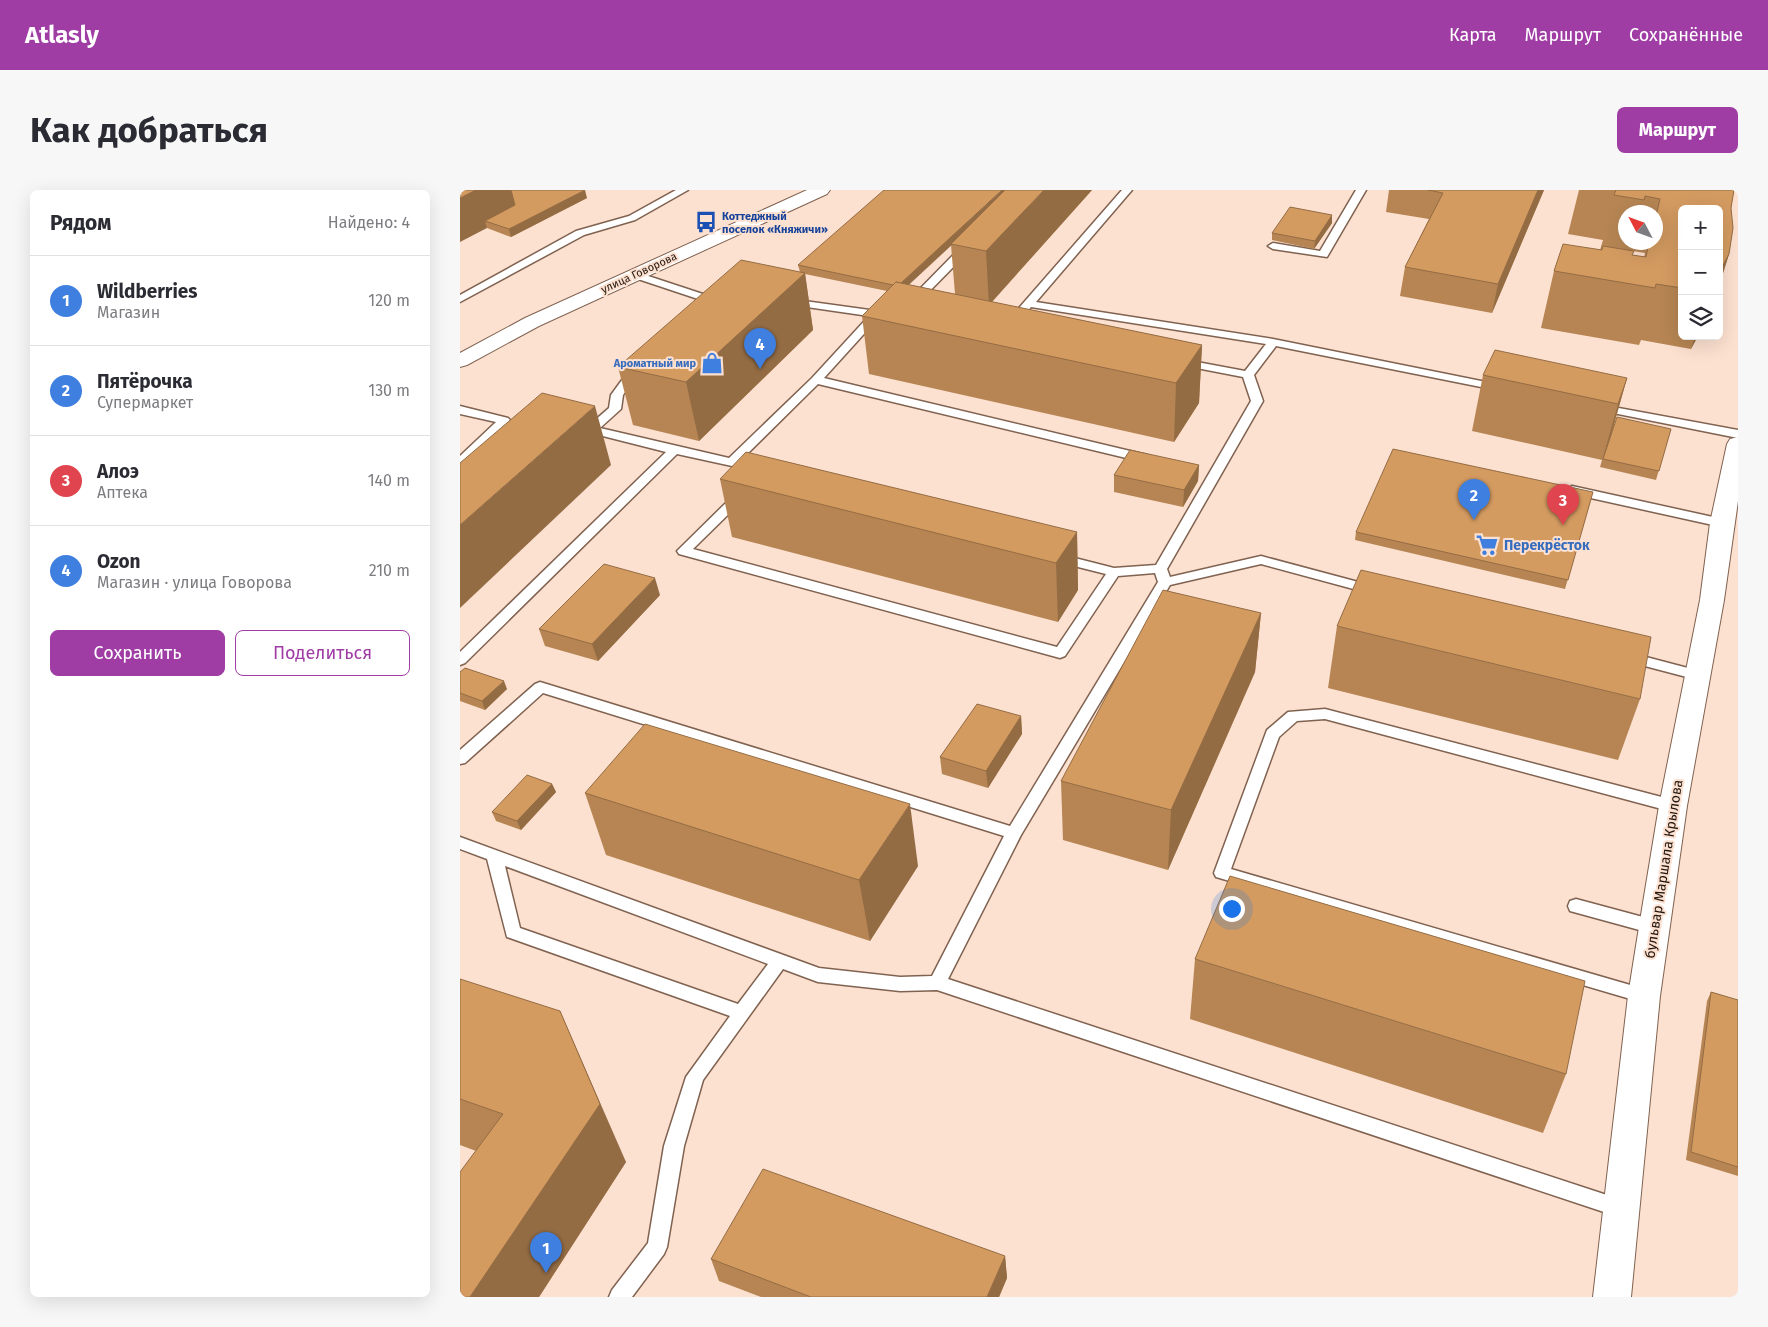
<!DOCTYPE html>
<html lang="ru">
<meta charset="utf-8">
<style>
:root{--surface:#fff;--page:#f7f7f7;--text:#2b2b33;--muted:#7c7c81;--line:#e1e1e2;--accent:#9f3da5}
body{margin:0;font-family:"Fira Sans",sans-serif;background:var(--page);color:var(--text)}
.controls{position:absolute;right:15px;top:15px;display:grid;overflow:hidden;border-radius:8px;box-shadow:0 5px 20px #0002}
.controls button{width:45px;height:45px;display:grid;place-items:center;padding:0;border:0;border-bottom:1px solid var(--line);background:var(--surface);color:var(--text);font:25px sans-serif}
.compass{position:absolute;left:1158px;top:15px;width:45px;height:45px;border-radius:50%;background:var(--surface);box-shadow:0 5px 20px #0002;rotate:311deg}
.you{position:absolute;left:771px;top:718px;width:18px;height:18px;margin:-12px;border:4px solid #fff;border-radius:50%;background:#1a73e8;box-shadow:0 0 0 8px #1a73e833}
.badge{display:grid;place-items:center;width:32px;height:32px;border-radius:50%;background:var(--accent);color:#fff;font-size:16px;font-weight:700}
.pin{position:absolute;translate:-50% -41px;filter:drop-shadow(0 1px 2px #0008)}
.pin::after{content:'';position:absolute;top:26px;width:18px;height:15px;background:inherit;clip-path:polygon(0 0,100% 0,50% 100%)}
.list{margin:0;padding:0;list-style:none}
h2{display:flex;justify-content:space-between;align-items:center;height:65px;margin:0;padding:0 20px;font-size:21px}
h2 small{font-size:16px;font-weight:400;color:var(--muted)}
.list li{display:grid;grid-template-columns:32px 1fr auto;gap:15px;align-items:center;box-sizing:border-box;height:90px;padding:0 20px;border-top:1px solid var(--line)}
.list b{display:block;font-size:19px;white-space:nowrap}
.list p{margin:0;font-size:16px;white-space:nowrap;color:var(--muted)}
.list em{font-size:16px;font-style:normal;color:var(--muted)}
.actions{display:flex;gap:10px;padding:15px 20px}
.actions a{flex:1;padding:11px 0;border:1px solid var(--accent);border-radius:8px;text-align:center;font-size:18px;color:var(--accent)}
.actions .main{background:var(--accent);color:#fff}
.icon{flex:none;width:28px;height:28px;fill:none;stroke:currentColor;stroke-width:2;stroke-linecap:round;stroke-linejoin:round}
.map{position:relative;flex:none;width:1278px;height:1107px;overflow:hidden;border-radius:8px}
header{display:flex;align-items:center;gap:30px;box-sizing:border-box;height:70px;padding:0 25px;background:var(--accent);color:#fff}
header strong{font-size:24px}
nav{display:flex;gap:28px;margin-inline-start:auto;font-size:18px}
.intro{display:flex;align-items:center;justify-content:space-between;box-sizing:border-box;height:120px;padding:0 30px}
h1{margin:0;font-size:35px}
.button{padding:12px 22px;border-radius:8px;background:var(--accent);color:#fff;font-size:18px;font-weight:700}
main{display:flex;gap:30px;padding:0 30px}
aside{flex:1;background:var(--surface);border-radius:8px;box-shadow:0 5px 20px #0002}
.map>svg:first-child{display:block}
</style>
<header>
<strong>Atlasly</strong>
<nav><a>Карта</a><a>Маршрут</a><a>Сохранённые</a></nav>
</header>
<div class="intro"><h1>Как добраться</h1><a class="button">Маршрут</a></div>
<main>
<aside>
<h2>Рядом<small>Найдено: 4</small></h2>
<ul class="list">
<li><span class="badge" style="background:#3f7fe0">1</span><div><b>Wildberries</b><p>Магазин</p></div><em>120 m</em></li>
<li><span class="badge" style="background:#3f7fe0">2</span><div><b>Пятёрочка</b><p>Супермаркет</p></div><em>130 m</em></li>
<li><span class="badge" style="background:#e0444e">3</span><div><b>Алоэ</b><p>Аптека</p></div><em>140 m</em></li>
<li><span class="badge" style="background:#3f7fe0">4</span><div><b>Ozon</b><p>Магазин · улица Говорова</p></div><em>210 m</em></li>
</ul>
<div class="actions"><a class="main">Сохранить</a><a>Поделиться</a></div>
</aside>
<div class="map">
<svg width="1278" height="1107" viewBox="0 0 1278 1107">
<rect width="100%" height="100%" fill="#fce0d0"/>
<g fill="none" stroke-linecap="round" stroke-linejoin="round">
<g stroke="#806250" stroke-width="3">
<g id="lane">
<polygon points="216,0 228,0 175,30 124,45 0,112 0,105 116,41 169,26"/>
<path d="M662,0h10l-96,112 237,37 228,46 6,3 -6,3 -225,-45 -22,29 9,26 -96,168 3,8 91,-21 116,31 2,3 -7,4 -111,-30 -91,21 -149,250 -73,144 674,221 7,3 3,6 -3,6 -7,3 -685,-228 -37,1 -82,-9 -35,-13 -80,111 -19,66 -17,101 -3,7 -32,43h-23l3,-7 36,-47 16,-97 22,-69 44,-61 -223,-79 -20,-78 -27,-10v-12l359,131 81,9 32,-1 72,-140 -461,-143 -78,70 -5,1v-14l75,-66 5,-2 470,144 148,-244 -3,-9 -37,3 -53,80 -5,2 -381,-104 -2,-3 60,-59h8l2,3 -2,3 -52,51 364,98 49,-73 -52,-13 -2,-3 2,-3 5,-1 55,14 42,-3 95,-164 -8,-24 -62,-12 -6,-3 6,-3 64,12 21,-27 -235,-37 -4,5h-8l-1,-2 1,-2zM45,676l263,98 -30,40 -218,-76z"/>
<polygon points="896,0 906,0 867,67 813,59 808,56 813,53 860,61"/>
<polygon points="506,55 511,58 510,60 456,115 448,115 447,113 448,111 502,56"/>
<polygon points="176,82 261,110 262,112 257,115 253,114 172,87 171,85 172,83"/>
<polygon points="330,109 417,121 422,124 364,188 687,265 693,269 687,273 358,194 276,275 272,276 217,264 5,473 0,475 0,462 206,262 127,242 125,239 149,218 151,205 170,179 174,178 180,181 163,205 161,219 140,238 269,268 352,188 409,126 326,114 325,112 326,110"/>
<polygon points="1137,214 1278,240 1278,248 1133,219 1131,217"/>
<polygon points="0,216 48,228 50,230 4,276 0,277 0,266 36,232 0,224"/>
<polygon points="1112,296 1262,329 1268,333 1262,337 1108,303 1106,300"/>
<polygon points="1167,462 1243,482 1245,485 1243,488 1238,490 1162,470 1160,467 1162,464"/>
<polygon points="865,519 1213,610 1219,612 1221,616 1219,620 1213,622 865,529 837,531 819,547 771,679 1184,799 1190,801 1193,806 1190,811 1184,813 756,687 754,683 807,540 828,522"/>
<polygon points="1116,709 1194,730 1200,732 1202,737 1200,742 1194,744 1110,721 1108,716 1110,711"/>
</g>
</g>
<g stroke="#806250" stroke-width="2">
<polygon id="street" points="1278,247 1278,311 1264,410 1227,616 1200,806 1171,1107 1133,1107 1168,806 1179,737 1199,616 1240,410 1250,333 1267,254 1270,249"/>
</g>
<g stroke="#806250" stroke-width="2">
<polygon id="secondary" points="347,0 370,0 367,4 79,136 7,175 0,177 0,163 65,128"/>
</g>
<use href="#lane" fill="#fff" fill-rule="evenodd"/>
<use href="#street" fill="#fff" fill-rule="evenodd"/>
<use href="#secondary" fill="#fff" fill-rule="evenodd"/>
</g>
<g fill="#b68553" fill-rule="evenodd">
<polygon points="0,0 127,8 51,47 27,38"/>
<path d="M632,0l-100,112 210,43 -3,58 -25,39 -305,-68 -7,-58 25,-25 -82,-17 8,56 -114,111 -66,-16 -15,-58 182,-95 -2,-7zM491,55l4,49 -47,-9z"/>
<polygon points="929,0 1084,0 1032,123 940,106 945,77 969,29 926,22"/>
<path d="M1119,0h155l-3,18 -2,46 -10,32v-77h-37v127h16l-7,13 -50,-9 -2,5 -98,-17 13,-57 48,-21h-2l3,-10 -35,-6zM1166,22h30v30h-30zM1173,61l12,2 -1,4 -12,-2z"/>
<polygon points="872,25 872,33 854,59 812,50 812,43"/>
<polygon points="1023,185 1167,188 1152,242 1211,239 1196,290 1140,277 1142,270 1012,241"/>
<polygon points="739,275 738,291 723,317 654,302 654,285"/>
<polygon points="260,289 617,342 618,400 598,432 272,347"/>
<polygon points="1133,302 1105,399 895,350 896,342"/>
<polygon points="200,405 138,471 85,456 79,439"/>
<polygon points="801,423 795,482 708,680 603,650 601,591"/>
<polygon points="877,436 1180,509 1158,570 868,498"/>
<polygon points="0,482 47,499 25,520 0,511"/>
<polygon points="561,526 562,544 528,598 482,584 480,567"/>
<polygon points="92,594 96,602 61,640 36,631 32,622"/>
<polygon points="125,603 458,676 410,751 146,665"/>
<polygon points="735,769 1106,884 1083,943 730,829"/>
<polygon points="0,789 166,972 79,1107 0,1107 16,961 0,955"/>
<polygon points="1251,802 1278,810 1278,986 1226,970 1247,811"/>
<polygon points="545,1066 547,1088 539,1107 301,1107 259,1091 251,1069"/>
</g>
<g fill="#946c44">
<polygon points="15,0 51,0 58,23 25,31 27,38 0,52 0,8"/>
<polygon points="125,0 127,8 51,47 49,39"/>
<polygon points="542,0 551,0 439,104 438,96"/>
<polygon points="584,0 632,0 529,115 526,61"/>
<polygon points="1078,0 1084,0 1032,123 1038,94"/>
<polygon points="872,25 872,33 854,59 855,51"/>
<polygon points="1269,64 1259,96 1259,83"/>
<polygon points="345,83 353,140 239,251 226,192"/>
<polygon points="1235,146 1238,146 1231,159"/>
<polygon points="742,155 739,213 714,252 716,193"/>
<polygon points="1167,188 1151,244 1142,271 1158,214"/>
<polygon points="135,216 151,275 0,418 0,335"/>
<polygon points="739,275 738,291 723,317 724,300"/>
<polygon points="617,342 618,400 598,432 596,373"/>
<polygon points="195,388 200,405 138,471 132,454"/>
<polygon points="801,423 795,482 708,680 711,620"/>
<polygon points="44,491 47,499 25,520 22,511"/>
<polygon points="561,526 562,544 528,598 526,581"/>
<polygon points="92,594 96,602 61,640 57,631"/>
<polygon points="450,614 458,676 410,751 399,690"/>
<polygon points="100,821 166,972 79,1107 10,1107"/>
<polygon points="545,1066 547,1088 539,1107 527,1107"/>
</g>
<g fill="#d49b61" stroke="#946c44">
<polygon points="0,0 16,0 0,8"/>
<polygon points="51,0 125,0 49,39 25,31 55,15"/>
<polygon points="424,0 542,0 441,93 436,92 433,95 338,75"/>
<polygon points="545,0 584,0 526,61 491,54"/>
<polygon points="968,0 1078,0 1038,94 945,77 983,3"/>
<polygon points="1156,0 1274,0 1271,18 1273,38 1269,64 1259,83 1259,19 1222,19 1222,98 1196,94 1195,98 1094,81 1103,54 1142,60 1143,56 1174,61 1172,65 1186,67 1189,52 1196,52 1196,26 1200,9 1185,6 1184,10 1154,5"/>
<polygon points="830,17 872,25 855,51 812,43"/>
<polygon points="281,70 345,83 226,192 158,177"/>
<polygon points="436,92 742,155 716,193 402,126"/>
<polygon points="1035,160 1167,188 1158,214 1023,185"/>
<polygon points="82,203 135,216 0,335 0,273"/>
<polygon points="1157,227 1211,239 1199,281 1143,269"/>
<polygon points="933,259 1133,302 1108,390 896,342"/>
<polygon points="670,260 739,275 724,300 654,285"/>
<polygon points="286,262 617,342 596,373 260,289"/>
<polygon points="144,374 195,388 132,454 79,439"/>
<polygon points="901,380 1191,447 1180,509 877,436"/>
<polygon points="703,400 801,423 711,620 601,591"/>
<polygon points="5,478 44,491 22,511 0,503 0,482"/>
<polygon points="517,514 561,526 526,581 480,567"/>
<polygon points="185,534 450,614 399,690 125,603"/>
<polygon points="67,585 92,594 57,631 32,622"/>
<polygon points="770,686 1125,791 1106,884 735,769"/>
<polygon points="0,789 100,821 140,914 10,1107 0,1107 0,982 43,924 0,909"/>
<polygon points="1251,802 1278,810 1278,977 1231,962"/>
<polygon points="303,979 545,1066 527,1107 351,1107 251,1069"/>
</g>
<defs>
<g id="bus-bare" transform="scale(1.725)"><path d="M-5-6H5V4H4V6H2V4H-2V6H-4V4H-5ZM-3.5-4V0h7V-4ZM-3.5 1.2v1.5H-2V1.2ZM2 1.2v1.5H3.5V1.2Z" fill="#1a4fb4" stroke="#fce0d0" stroke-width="2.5" paint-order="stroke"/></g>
<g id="shop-bare" transform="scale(1.725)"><path d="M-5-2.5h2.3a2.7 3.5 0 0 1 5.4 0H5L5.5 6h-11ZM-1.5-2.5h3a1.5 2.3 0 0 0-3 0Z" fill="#3f7fe0" stroke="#fce0d0" stroke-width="2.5" paint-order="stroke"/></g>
<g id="supermarket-bare" transform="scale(1.725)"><path d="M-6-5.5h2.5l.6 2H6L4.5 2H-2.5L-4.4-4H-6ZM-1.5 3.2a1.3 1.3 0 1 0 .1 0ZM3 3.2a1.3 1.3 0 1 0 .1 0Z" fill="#3f7fe0" stroke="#fce0d0" stroke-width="2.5" paint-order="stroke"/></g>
</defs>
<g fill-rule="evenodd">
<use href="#bus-bare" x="246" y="32"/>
<use href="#shop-bare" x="252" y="173"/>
<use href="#supermarket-bare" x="1027" y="355"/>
</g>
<g text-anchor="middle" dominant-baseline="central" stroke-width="4" stroke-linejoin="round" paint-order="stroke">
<g font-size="11" font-weight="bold" fill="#164399" stroke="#fce0d0" text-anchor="start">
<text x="262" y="26">Коттеджный<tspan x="262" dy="13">поселок «Княжичи»</tspan></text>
</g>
<g font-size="11" fill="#22160e" stroke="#fce0d0">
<text transform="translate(179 83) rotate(-25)">улица Говорова</text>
</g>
<g font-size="11" font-weight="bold" fill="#366cbe" stroke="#fce0d0" text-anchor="end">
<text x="236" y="173">Ароматный мир</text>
</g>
<g font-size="14" font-weight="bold" fill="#366cbe" stroke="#fce0d0" text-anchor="start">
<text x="1044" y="355">Перекрёсток</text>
</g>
<g font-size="14" fill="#22160e" stroke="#fce0d0">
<text transform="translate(1204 679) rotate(-81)">бульвар Маршала Крылова</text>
</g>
</g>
</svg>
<div class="controls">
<button>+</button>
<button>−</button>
<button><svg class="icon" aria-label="layers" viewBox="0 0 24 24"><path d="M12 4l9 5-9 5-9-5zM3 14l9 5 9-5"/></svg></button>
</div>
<svg class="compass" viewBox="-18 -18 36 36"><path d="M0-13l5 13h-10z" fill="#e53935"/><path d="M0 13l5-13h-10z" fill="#7c7c81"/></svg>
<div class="you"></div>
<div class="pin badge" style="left:86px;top:1083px;background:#3f7fe0">1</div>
<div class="pin badge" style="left:1014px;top:330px;background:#3f7fe0">2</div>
<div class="pin badge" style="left:1103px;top:335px;background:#e0444e">3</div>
<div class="pin badge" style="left:300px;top:179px;background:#3f7fe0">4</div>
</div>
</main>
